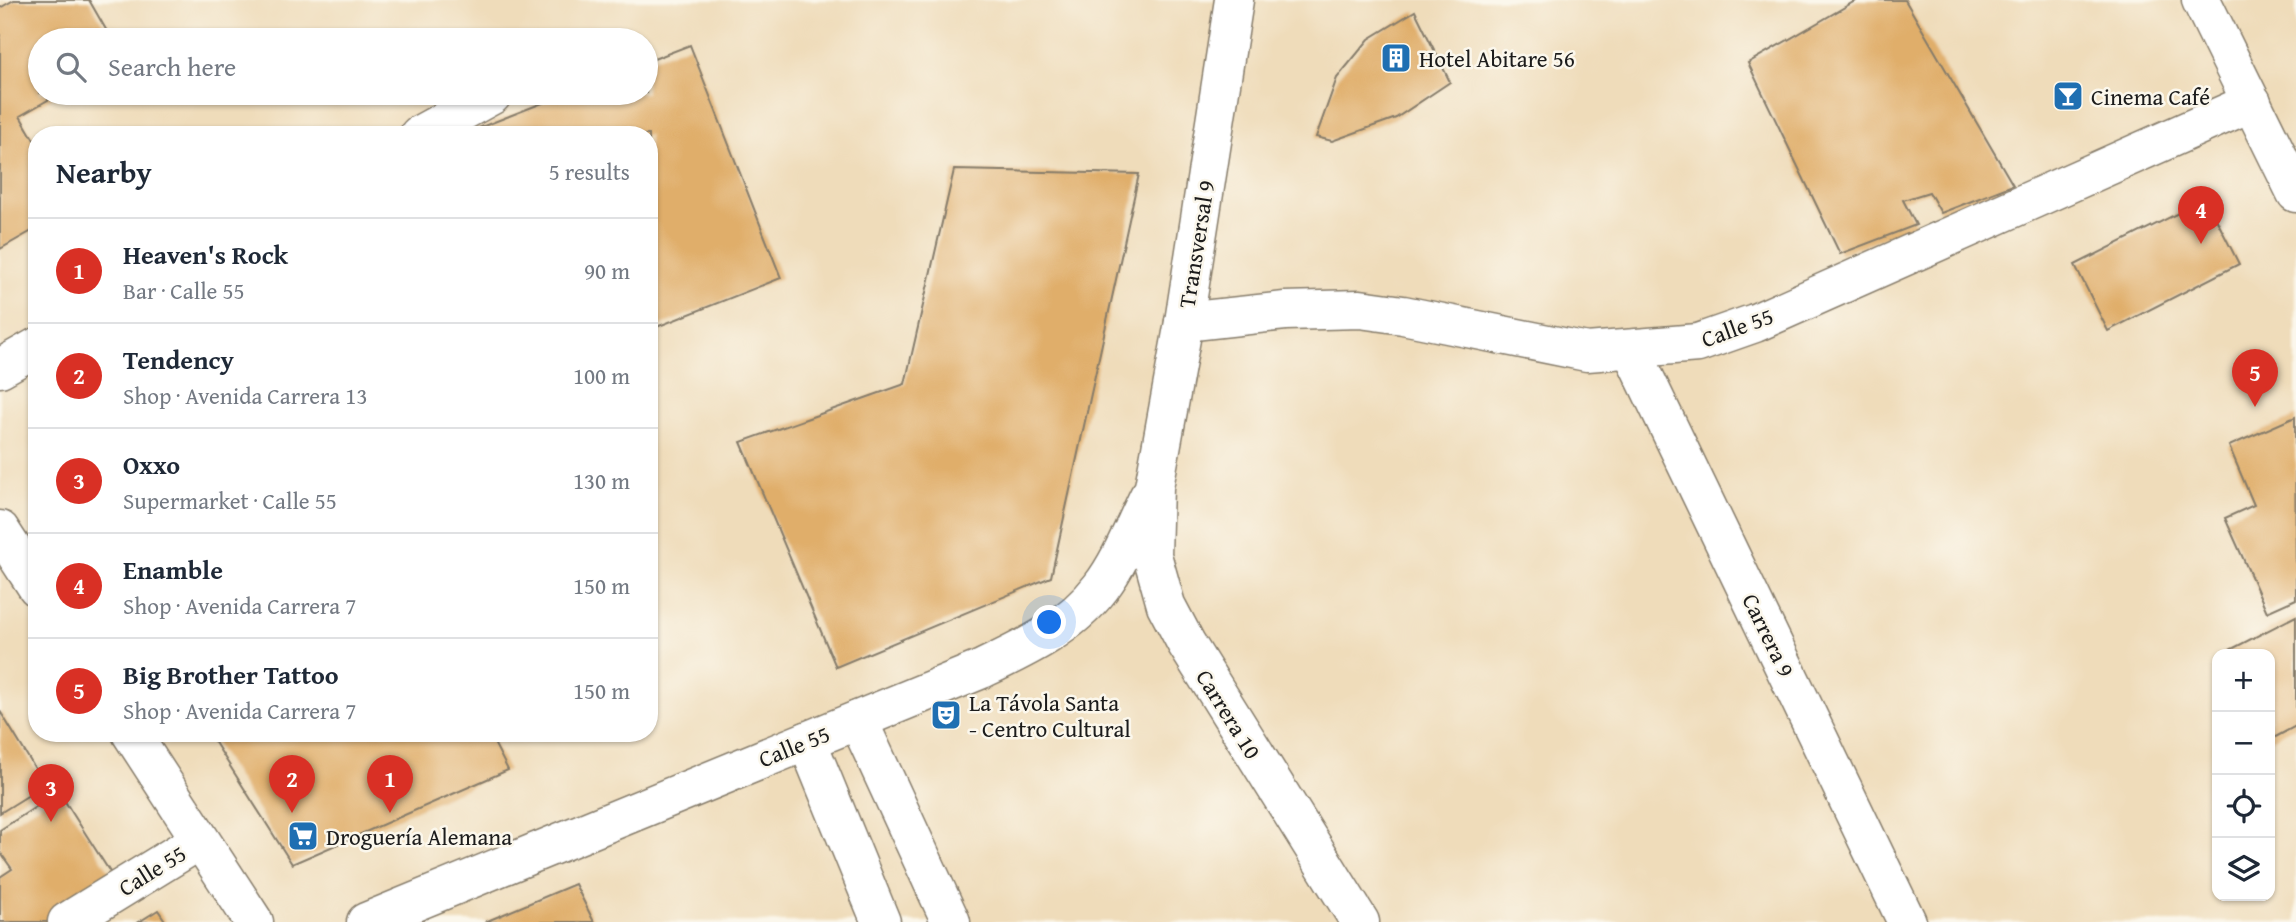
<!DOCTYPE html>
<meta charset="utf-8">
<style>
:root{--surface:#fff;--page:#f2f2f3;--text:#1f2937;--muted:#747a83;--line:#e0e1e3;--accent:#d93025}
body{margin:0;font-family:"Gentium Book Plus",serif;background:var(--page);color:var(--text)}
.controls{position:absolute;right:21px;bottom:21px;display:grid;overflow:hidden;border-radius:14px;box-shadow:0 2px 5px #0004}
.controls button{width:63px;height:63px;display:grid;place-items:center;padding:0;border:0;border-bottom:2px solid var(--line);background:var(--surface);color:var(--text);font:35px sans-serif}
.you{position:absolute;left:1050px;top:623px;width:24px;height:24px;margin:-18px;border:5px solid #fff;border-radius:50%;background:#1a73e8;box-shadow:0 0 0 10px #1a73e833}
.badge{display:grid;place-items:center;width:46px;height:46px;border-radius:50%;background:var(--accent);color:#fff;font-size:23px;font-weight:700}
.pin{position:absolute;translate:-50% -58px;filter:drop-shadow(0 2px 4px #0008)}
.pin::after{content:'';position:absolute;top:37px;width:24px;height:21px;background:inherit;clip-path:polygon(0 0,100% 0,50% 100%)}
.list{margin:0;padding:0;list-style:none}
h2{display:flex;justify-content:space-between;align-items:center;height:91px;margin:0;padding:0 28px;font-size:30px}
h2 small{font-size:23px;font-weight:400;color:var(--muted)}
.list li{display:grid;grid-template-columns:46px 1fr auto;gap:21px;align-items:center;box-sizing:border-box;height:105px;padding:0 28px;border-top:2px solid var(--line)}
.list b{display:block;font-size:26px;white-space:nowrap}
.list p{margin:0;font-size:23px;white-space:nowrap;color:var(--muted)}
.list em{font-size:23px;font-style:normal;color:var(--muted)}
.icon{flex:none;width:38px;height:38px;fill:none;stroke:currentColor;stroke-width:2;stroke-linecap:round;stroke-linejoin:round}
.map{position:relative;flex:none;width:2296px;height:922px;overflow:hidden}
.search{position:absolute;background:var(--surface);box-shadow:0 2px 5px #0004;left:28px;top:28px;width:630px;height:77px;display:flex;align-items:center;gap:18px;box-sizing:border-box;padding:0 24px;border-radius:38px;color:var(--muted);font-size:26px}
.panel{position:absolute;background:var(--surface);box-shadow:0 2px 5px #0004;left:28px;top:126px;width:630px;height:616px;border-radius:28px}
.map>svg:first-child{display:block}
</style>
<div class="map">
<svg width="2296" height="922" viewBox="0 0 2296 922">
<rect width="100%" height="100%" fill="#fbf7ec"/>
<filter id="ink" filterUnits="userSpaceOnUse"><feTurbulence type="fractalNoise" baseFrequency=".0143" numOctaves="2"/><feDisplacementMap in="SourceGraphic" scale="14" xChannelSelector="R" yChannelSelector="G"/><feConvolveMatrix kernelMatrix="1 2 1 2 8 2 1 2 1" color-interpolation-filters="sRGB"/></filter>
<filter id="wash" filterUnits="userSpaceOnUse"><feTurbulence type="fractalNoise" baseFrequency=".00686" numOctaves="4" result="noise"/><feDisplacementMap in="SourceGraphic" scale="28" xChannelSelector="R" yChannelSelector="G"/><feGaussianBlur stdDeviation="1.57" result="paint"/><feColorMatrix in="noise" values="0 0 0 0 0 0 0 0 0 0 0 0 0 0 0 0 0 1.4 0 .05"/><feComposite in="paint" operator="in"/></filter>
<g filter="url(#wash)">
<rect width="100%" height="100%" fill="#efdcba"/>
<g id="blocks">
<g fill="#e0ae6a">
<polygon points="14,0 89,0 112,40 40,40 40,93 60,93 20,116 37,145 37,228 0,249 0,8"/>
<polygon points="1857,0 1905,0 2013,185 1941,213 1929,192 1903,200 1916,225 1840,254 1748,63"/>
<polygon points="1415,11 1450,82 1396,118 1332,141 1316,137 1337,78 1369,39"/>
<polygon points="690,45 781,278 649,330 649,135 461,135 568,93 646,93 646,62"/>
<polygon points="954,170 1139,174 1051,577 836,667 741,442 905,384"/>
<polygon points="2206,199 2239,264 2108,331 2075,265"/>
<polygon points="2295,417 2296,599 2267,612 2225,518 2254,505 2229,446"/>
<polygon points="2296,616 2296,726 2270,740 2270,654 2222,654"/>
<polygon points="0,711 45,785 0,813"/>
<polygon points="209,733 489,733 508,770 292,864"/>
<polygon points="59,792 115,880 49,922 0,922 0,877 12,869 0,852 0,830"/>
<polygon points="575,884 594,922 485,922"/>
<polygon points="158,910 166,922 139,922"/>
</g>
</g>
</g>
<g filter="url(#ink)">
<use href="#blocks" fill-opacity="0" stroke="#867c6b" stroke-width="2"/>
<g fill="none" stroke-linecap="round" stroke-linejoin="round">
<g stroke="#867c6b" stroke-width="41">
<g id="minor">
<polyline points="1234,0 1184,322 1154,487 1152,555 1166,605 1186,643 1360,922"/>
<polyline points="419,135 492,95"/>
<polyline points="1184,322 1285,311 1360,309 1403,315 1587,352 1698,343 1755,323 2252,102"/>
<polyline points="1631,349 1907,922"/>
<polyline points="0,368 37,347"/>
<polyline points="858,720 951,922"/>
<polyline points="807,741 881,922"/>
<polyline points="67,922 200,840"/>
<path d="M366,922l616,-253c44,-21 89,-42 119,-82 20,-26 33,-61 48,-91"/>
</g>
</g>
<g stroke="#867c6b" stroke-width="41">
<g id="major">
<polyline points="2201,0 2296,193"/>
<polyline points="0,530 37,587"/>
<polyline points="131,733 254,922"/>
</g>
</g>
<use href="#minor" stroke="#fff" stroke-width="38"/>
<use href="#major" stroke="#fff" stroke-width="38"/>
</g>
</g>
<defs>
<g id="building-square" transform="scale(1.575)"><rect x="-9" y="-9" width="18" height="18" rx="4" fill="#1f6fb2" stroke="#fbf7ec"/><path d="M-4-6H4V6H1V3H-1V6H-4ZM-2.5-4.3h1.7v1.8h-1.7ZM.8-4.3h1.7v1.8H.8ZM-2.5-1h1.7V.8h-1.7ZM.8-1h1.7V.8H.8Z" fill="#fff"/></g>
<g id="bar-square" transform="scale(1.575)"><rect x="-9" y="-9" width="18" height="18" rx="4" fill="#1f6fb2" stroke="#fbf7ec"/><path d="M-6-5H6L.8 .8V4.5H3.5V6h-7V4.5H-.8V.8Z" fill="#fff"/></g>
<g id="theatre-square" transform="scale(1.575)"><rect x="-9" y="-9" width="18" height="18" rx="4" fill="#1f6fb2" stroke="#fbf7ec"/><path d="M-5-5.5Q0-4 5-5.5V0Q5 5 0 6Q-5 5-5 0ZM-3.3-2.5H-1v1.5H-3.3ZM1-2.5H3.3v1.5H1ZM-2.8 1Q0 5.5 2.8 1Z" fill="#fff"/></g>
<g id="supermarket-square" transform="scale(1.575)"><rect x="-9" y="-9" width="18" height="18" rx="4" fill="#1f6fb2" stroke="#fbf7ec"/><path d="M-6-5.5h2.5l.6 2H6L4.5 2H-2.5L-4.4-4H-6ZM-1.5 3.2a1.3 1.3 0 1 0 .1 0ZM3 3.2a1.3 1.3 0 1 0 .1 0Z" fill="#fff"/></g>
</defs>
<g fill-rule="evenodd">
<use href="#building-square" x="1396" y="58"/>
<use href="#bar-square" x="2068" y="96"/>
<use href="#theatre-square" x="946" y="715"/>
<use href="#supermarket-square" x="303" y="836"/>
</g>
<g text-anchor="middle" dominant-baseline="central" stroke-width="5" stroke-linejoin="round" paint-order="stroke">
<g font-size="23" fill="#1c1c1c" stroke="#fbf7ec" text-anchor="start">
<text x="1419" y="58">Hotel Abitare 56</text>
<text x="2091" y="96">Cinema Café</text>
<text x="969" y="702">La Távola Santa<tspan x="969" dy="26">- Centro Cultural</tspan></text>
<text x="326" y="836">Droguería Alemana</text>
</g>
<g font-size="23" fill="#1c1c1c" stroke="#fbf7ec">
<text transform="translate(1196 244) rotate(-81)">Transversal 9</text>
<text transform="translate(1737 327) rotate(-20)">Calle 55</text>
<text transform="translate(1769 635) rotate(64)">Carrera 9</text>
<text transform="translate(1229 714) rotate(58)">Carrera 10</text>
<text transform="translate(794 746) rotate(-22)">Calle 55</text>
<text transform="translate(152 870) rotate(-32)">Calle 55</text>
</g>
</g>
</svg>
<div class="controls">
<button>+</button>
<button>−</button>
<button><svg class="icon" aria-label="locate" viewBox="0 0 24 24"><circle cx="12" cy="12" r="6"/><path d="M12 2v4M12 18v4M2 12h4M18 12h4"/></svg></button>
<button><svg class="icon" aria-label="layers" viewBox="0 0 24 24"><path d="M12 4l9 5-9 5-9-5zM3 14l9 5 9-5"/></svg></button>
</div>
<div class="you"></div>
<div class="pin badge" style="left:390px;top:813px">1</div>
<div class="pin badge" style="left:292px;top:813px">2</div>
<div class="pin badge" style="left:51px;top:822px">3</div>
<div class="pin badge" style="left:2201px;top:244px">4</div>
<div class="pin badge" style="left:2255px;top:407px">5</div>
<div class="search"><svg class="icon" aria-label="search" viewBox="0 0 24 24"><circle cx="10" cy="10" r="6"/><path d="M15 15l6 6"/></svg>Search here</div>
<section class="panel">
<h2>Nearby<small>5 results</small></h2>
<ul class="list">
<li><span class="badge">1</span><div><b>Heaven's Rock</b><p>Bar · Calle 55</p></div><em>90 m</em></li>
<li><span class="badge">2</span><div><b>Tendency</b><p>Shop · Avenida Carrera 13</p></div><em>100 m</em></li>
<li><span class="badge">3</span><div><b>Oxxo</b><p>Supermarket · Calle 55</p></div><em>130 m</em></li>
<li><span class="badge">4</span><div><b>Enamble</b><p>Shop · Avenida Carrera 7</p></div><em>150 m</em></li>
<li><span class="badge">5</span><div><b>Big Brother Tattoo</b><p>Shop · Avenida Carrera 7</p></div><em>150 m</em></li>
</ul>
</section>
</div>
